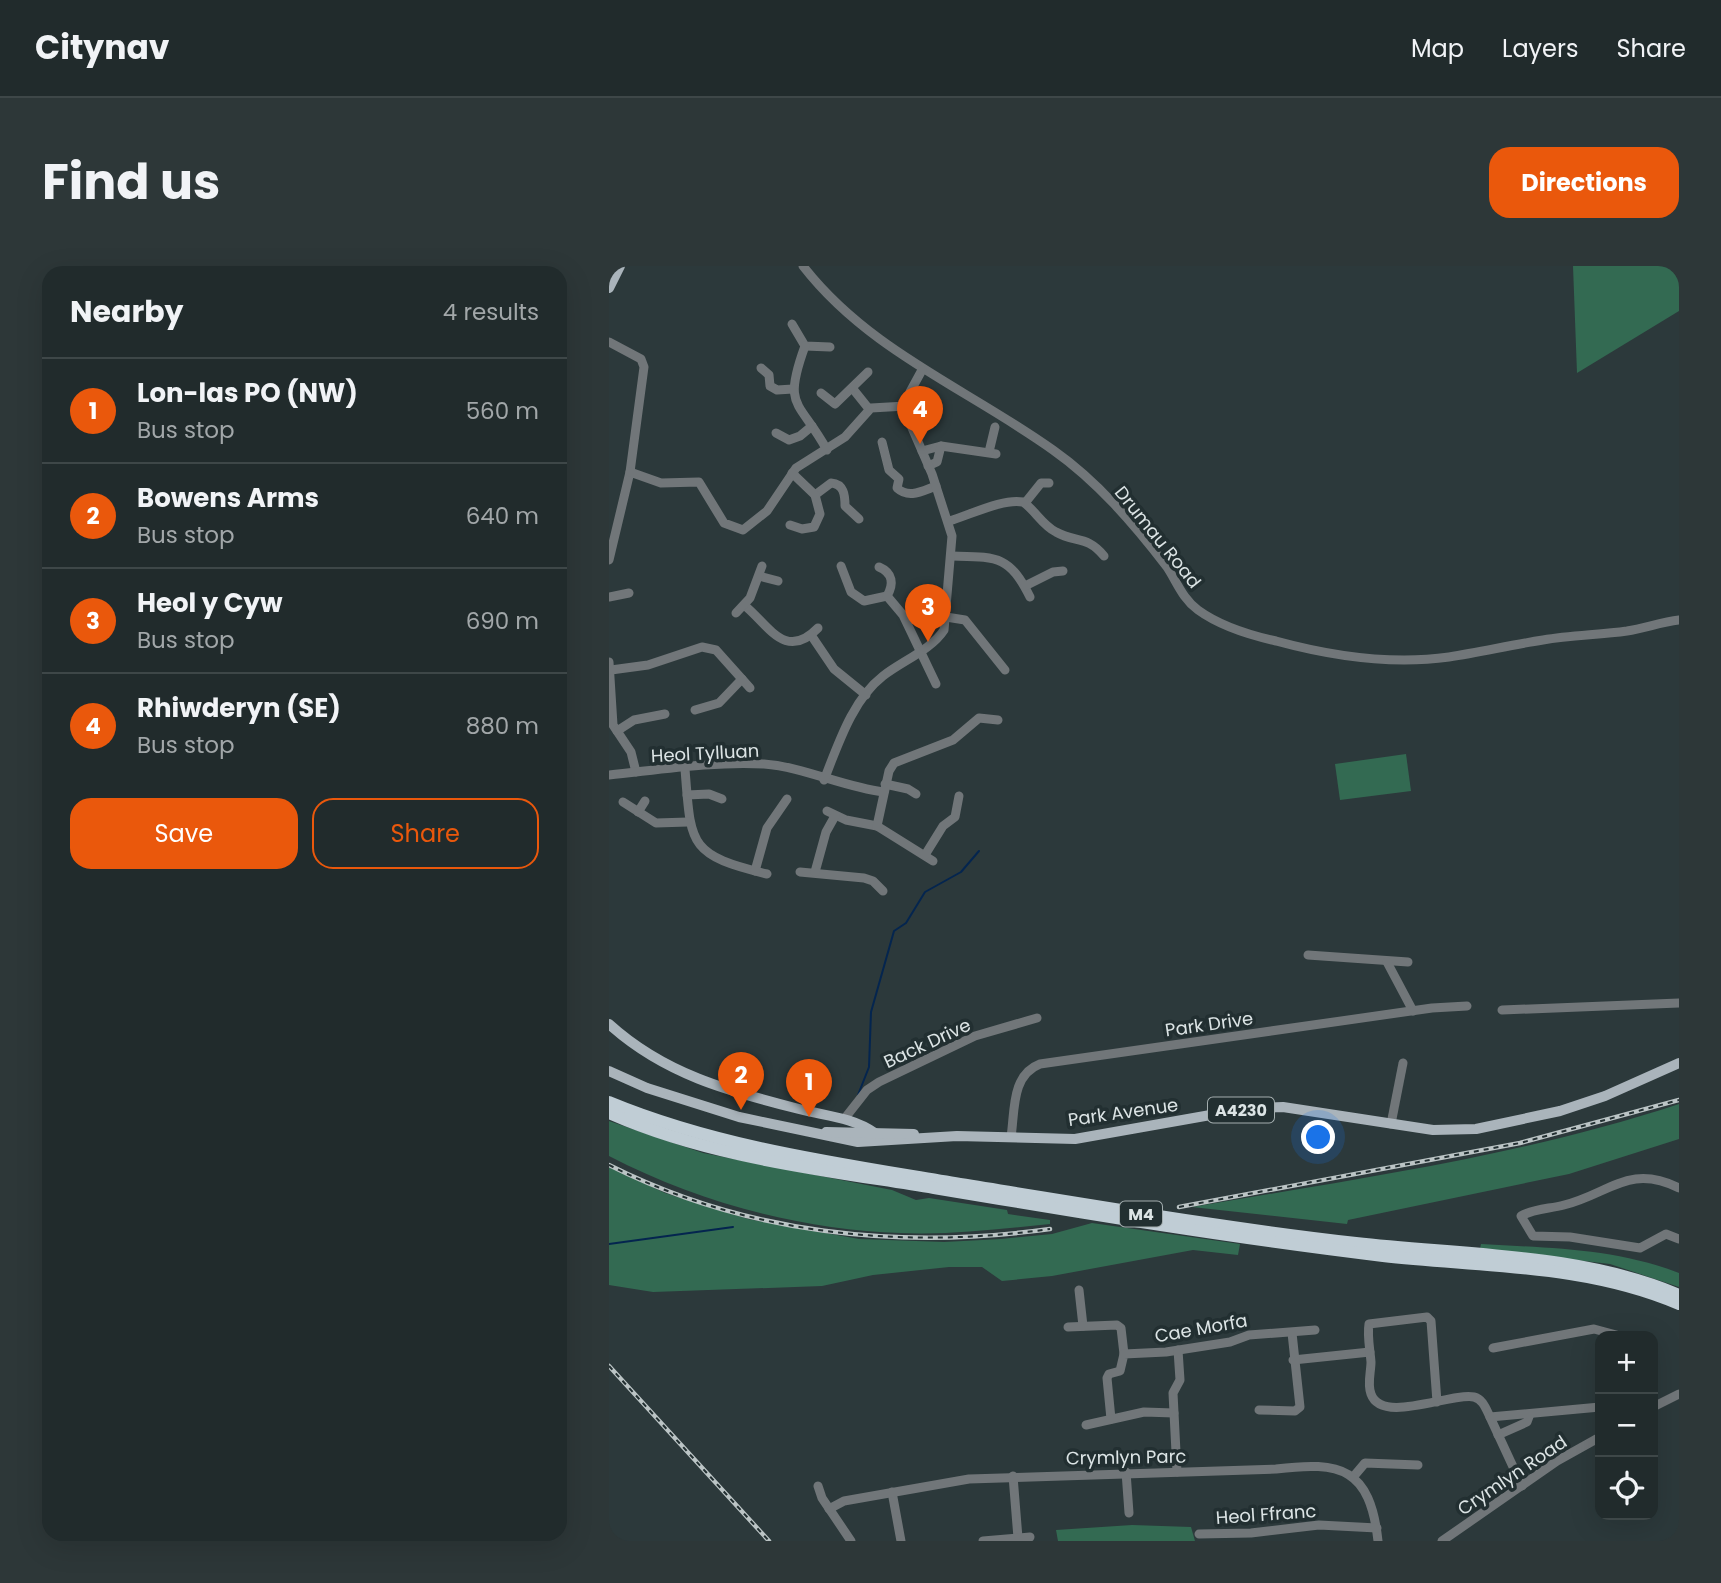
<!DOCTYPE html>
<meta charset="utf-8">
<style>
:root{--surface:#212b2c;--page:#2d3738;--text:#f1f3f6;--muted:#a2a7a9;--line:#3e4748;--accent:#ea580c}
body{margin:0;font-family:Poppins,sans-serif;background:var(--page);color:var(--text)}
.controls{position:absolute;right:21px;bottom:21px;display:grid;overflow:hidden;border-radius:14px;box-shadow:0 7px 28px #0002}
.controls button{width:63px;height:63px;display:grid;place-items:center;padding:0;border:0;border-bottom:2px solid var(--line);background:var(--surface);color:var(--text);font:35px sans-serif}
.you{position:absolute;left:710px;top:872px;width:24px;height:24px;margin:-18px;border:5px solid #fff;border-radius:50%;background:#1a73e8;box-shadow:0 0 0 10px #1a73e833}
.badge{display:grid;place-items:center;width:46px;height:46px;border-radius:50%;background:var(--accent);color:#fff;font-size:23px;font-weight:700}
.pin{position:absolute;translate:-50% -58px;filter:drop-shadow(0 2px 4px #0008)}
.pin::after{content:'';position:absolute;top:37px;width:24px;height:21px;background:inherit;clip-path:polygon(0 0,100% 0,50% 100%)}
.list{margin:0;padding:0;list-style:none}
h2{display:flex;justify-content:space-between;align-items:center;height:91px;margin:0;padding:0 28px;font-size:30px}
h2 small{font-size:23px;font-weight:400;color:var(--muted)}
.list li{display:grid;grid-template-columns:46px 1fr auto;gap:21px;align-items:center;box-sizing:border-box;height:105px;padding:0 28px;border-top:2px solid var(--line)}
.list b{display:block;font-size:26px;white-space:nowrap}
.list p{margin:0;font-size:23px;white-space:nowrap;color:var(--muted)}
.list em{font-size:23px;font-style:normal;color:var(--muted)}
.actions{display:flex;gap:14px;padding:21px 28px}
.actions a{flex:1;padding:16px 0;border:2px solid var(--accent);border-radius:21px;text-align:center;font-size:24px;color:var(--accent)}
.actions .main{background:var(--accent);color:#fff}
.icon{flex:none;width:38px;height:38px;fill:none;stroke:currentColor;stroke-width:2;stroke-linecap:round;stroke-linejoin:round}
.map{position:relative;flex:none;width:1070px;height:1275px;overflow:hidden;border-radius:21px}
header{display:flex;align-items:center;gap:42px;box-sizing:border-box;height:98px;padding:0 35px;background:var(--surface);border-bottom:2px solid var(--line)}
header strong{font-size:33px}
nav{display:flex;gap:38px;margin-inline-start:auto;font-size:24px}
.intro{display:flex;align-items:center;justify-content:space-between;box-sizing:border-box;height:168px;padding:0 42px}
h1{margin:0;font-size:49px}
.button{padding:18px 32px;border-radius:21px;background:var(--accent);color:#fff;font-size:24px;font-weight:700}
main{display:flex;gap:42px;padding:0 42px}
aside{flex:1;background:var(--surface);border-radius:21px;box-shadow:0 7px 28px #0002}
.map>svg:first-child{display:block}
</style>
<header>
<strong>Citynav</strong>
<nav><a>Map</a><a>Layers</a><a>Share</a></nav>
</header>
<div class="intro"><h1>Find us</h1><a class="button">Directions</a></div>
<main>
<aside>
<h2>Nearby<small>4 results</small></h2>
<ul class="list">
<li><span class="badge">1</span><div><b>Lon-las PO (NW)</b><p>Bus stop</p></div><em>560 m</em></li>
<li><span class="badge">2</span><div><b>Bowens Arms</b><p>Bus stop</p></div><em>640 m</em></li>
<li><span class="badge">3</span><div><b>Heol y Cyw</b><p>Bus stop</p></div><em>690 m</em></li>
<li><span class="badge">4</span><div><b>Rhiwderyn (SE)</b><p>Bus stop</p></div><em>880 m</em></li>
</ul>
<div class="actions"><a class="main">Save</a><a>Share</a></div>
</aside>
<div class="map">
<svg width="1070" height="1275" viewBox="0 0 1070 1275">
<rect width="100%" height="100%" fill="#2c393b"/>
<g fill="#336a52">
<polygon points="964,0 1070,0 1070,45 968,107"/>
<polygon points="797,488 802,525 731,534 726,498"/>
<path d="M1070,838v35l-110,35 -221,46 -1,4 -155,-17c164,-28 329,-51 487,-103z"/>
<path d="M0,855l94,32 189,37 24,10 13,-2 78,12 1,4 42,6v4c-50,5 -99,11 -149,9 -101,-3 -203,-31 -292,-77z"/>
<polygon points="0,901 56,927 139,953 250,973 335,976 392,973 443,968 483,957 631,978 629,989 584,984 443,1010 393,1015 373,1001 340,1001 264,1009 213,1020 44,1026 0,1019"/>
<path d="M872,978c68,4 133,4 198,29v14l-69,-23 -130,-15z"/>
<polygon points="523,1259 582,1261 586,1275 449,1275 447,1264"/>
</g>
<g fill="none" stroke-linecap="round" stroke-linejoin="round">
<g stroke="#04254f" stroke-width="2">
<polyline points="249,829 260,801 262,746 285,665 297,657 316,626 352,606 370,585"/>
<polyline points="0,978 124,961"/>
</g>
<g stroke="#717679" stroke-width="9">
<path d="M194,0c66,85 165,123 250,184 44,31 81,74 114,117 10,15 15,31 31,43 22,16 51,25 78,31 55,15 116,24 173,16 32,-5 62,-12 94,-17 28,-5 56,-5 84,-9 18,-3 35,-9 52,-11"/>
<polyline points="183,58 196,80 221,81"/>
<polyline points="0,76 32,93 35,101 21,206 0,294"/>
<path d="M196,80c-23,63 -6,53 22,104"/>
<polyline points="152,102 160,109 161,120 168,124 184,123"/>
<polyline points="244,123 260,143"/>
<polyline points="212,127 226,138 259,106"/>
<polyline points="167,167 180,174 191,170 203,160"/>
<path d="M273,176l7,28 10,9 -2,9c12,11 25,3 39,-2"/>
<polyline points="313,185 332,180 387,188"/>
<polyline points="380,186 386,161"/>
<polyline points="319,200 328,196 332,180"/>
<polyline points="21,206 52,217 90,216 115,257 134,264 158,245 187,202 236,171 262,142 297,140"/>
<path d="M206,229l16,-12c13,1 14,12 14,23l14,13"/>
<polyline points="416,237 432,217 440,217"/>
<path d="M340,255c21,-6 54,-23 74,-19 12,8 19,23 33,30 19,11 31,3 48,24"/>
<polyline points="181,259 193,263 205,261 211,248 206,229 183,207"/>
<path d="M343,290c45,1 57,-1 78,41"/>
<path d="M232,300l10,26 13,9 23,-5c7,-12 6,-23 -8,-29"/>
<polyline points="150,310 169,315"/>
<polyline points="416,320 444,306 454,305"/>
<polyline points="278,330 294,349 327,418"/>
<polyline points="0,331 20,327"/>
<path d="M135,339c24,19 41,57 74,23"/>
<polyline points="127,347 141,332 153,300"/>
<polyline points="337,351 356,354 396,404"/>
<polyline points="202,369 225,403 257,429"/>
<polyline points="0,396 4,459 22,486 27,506"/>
<polyline points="2,404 39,399 93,381 107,384 141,422"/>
<polyline points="86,444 110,437 133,413"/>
<polyline points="8,465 25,454 56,448"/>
<path d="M76,503c6,76 3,86 82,105"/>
<path d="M0,509c49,-5 106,-14 155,-11 40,3 79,23 120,28"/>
<path d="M215,514c14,-35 28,-80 59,-104 19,-15 48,-26 61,-46l8,-94 -20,-62 -26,-60 4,-22 12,-22"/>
<polyline points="276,518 299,523 307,528"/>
<polyline points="78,529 100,528 113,533"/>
<polyline points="14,536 47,557 79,556"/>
<polyline points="218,545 237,554 268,560 324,595"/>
<polyline points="29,546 36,535"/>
<polyline points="268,560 280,505 285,497 344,474 370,452 389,454"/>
<polyline points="316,589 334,560 346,551 350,530"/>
<polyline points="146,605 158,562 178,533"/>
<polyline points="191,606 255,612 264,615 274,625"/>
<polyline points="206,606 217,566 226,550"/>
<polyline points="699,689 799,696"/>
<polyline points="778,696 804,745"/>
<polyline points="893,744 1070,737"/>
<polyline points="236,852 258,824 270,816 366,770 428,752"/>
<polyline points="782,858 794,797"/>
<path d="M402,871c4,-26 0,-62 29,-73l392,-56 35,-2"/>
<path d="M1070,922c-50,-25 -70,6 -115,17 -15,4 -29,3 -43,11l12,20 37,1 70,11 26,-14 13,5"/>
<polyline points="470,1024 474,1060"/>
<polyline points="459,1061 508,1059 512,1062 515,1088"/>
<polyline points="884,1082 985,1063 1011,1070"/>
<polyline points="684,1094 761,1086"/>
<path d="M828,1136l-6,-81 -4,-4 -58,7c-2,12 1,25 2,38 0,10 -4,22 0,32 11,31 80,-2 103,3 9,2 12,12 16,20"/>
<polyline points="1044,1141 1070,1128"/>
<polyline points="650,1144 686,1145 691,1141 683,1067"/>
<polyline points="502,1153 498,1112 500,1108 511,1105 515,1088 557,1086 621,1076 640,1069 706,1064"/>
<polyline points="477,1159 535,1146 565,1147"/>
<polyline points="889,1169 918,1156 921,1148"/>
<polyline points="517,1206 520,1247"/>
<polyline points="568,1206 564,1127 571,1114 569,1084"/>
<polyline points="404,1210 409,1272"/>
<polyline points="745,1210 756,1197 809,1199"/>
<polyline points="209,1220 213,1232 242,1275"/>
<polyline points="913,1220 881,1151 991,1141"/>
<polyline points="283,1226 292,1275"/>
<path d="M220,1243l15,-8 125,-22 307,-10c65,-8 94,-1 102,72"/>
<polyline points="590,1268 642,1267 710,1259 768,1262"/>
<polyline points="374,1275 421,1271"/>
<polyline points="833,1275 948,1195 991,1171"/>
</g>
<g stroke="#aab4bb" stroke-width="10">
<polyline points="0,22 11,0"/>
<path d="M0,758c55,50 119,67 190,85 27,7 53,8 76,24"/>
<polyline points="0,805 38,822 130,851 249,876 348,870 466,873 641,842 674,841 824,864 867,863 951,845 996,830 1070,797"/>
<polyline points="217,866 305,868"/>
</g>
<g stroke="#c0cdd5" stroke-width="12">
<path d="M0,836c111,46 234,62 351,82 132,21 263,44 396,59 104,12 226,10 323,52"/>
<path d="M0,847c101,45 216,57 325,75 149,25 298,50 449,68 99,11 203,8 296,48"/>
</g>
<g stroke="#bbc4c5" stroke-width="4.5">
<g id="rail">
<path d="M0,899c137,69 290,85 441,64"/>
<polyline points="570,941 911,877 1070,834"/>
<polyline points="0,1100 160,1275"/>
</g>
</g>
<use href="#rail" stroke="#222f31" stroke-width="2" stroke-dasharray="5" stroke-linecap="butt"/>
</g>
<g text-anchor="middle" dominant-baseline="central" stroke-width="7" stroke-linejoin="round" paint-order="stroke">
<g fill="#222f31" stroke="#a4aeaf" stroke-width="2">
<rect x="599" y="831.5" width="66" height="25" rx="5"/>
<rect x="511" y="935.5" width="42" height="25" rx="5"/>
</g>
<g font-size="16" font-weight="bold" fill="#dce4e5">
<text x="632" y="844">A4230</text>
<text x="532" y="948">M4</text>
</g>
<g font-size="18" fill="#dce4e5" stroke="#222f31">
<text transform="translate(549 271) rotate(51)">Drumau Road</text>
<text transform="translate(96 487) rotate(-3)">Heol Tylluan</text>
<text transform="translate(600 758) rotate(-8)">Park Drive</text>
<text transform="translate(318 777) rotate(-25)">Back Drive</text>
<text transform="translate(514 846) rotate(-8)">Park Avenue</text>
<text transform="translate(592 1062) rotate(-10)">Cae Morfa</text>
<text transform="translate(517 1191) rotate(-1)">Crymlyn Parc</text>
<text transform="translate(903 1209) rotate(-34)">Crymlyn Road</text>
<text transform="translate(657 1248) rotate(-4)">Heol Ffranc</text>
</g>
</g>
</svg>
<div class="controls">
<button>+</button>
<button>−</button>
<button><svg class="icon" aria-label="locate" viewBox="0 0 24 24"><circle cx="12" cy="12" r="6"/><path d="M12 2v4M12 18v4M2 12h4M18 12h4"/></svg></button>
</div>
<div class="you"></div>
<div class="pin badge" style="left:200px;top:851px">1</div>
<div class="pin badge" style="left:132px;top:844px">2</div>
<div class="pin badge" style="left:319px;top:376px">3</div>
<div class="pin badge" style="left:311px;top:178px">4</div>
</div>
</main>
